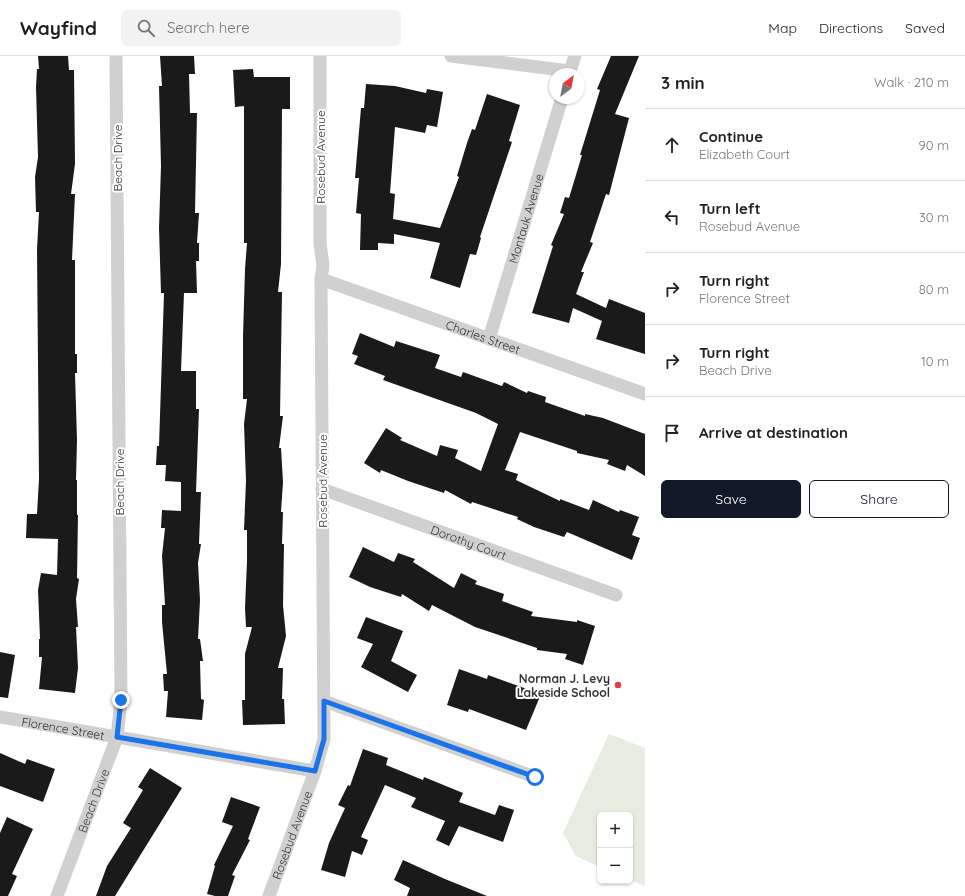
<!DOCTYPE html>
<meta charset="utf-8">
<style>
:root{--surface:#fff;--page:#f2f2f2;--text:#202124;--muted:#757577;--line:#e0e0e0;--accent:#111827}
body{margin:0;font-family:Quicksand,sans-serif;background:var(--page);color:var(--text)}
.controls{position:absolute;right:12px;bottom:12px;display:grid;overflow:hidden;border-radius:6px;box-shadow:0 1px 3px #0004}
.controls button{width:36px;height:36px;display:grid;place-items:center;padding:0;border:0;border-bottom:1px solid var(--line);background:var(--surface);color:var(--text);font:20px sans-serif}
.compass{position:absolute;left:549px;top:12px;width:36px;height:36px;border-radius:50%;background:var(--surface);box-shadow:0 1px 3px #0004;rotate:32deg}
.stop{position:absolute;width:12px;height:12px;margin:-9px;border:3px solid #1a73e8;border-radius:50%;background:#fff}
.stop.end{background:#1a73e8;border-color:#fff;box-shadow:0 1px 4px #0008}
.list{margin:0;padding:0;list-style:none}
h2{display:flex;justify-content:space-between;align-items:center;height:52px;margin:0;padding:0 16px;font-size:17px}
h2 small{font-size:13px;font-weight:400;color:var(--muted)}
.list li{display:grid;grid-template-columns:26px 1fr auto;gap:12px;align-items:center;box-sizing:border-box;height:72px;padding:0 16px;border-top:1px solid var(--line)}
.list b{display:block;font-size:15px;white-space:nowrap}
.list p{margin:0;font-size:13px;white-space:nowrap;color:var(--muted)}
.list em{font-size:13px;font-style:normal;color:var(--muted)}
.actions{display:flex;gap:8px;padding:12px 16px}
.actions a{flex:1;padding:9px 0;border:1px solid var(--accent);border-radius:6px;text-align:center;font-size:14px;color:var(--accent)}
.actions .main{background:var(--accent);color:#fff}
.icon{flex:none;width:22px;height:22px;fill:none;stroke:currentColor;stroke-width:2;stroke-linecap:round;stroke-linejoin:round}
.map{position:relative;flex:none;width:645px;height:840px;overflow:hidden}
header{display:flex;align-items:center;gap:24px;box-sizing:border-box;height:56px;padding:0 20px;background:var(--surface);border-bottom:1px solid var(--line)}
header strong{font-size:19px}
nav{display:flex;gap:22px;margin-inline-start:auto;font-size:14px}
.search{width:280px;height:36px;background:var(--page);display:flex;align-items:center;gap:10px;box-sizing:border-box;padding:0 14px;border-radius:6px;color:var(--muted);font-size:15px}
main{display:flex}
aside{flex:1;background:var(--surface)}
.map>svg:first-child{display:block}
</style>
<header>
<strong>Wayfind</strong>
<div class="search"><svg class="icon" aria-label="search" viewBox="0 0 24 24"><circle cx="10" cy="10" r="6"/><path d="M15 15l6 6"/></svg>Search here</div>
<nav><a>Map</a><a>Directions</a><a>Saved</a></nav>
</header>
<main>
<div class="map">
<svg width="645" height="840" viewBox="0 0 645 840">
<rect width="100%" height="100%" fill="#fff"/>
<polygon fill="#e6ecdf" points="609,678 645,692 645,830 630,824 630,759 600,759 600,811 576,800 563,777"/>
<g fill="#1a1a1a">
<polygon points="38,0 68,0 69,14 74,14 75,108 71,138 75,138 72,204 75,204 75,298 77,298 77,317 75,317 77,384 76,424 77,424 77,459 78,459 77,522 79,523 76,543 78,571 76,571 78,612 75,637 39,633 42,601 39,601 39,583 40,583 38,534 41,517 57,519 58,483 26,482 27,458 37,458 39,423 37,193 39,156 36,156 35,121 38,101 36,31 37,13 39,13"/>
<polygon points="160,0 194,0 195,18 189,18 190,57 197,57 195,157 199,157 197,187 199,187 199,205 196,205 197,237 184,237 181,315 196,315 196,353 199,353 196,436 201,436 199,488 201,488 198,507 200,544 198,583 200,583 203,605 200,605 201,643 204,644 202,664 166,661 168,635 164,635 163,618 167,618 162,566 162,549 165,549 162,500 165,472 161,472 162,454 181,455 181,426 165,425 166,409 156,409 157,390 159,390 164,237 161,237 159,172 161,110 159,30 162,30"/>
<polygon points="611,0 639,0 615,58 629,62 609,139 606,138 590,186 593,187 581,216 584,216 576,238 606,252 609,243 645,257 645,298 596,283 602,265 573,252 569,267 532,257 553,190 551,189 564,158 560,157 565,141 569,142 582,99 580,99 600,34 597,33"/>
<polygon points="253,13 254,21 290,21 290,53 282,53 281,208 278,236 282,236 280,360 283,360 279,392 281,392 283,426 281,456 283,456 282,488 284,488 283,549 286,580 278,612 283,612 282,643 284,643 285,668 243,669 242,644 245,644 245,598 252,571 246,571 245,552 247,505 247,474 244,474 246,425 244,368 247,343 243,343 243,280 245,213 247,187 244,187 244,50 235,51 233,14"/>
<polygon points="366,28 395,30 426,37 427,33 443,36 437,71 427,69 425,77 395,71 390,137 395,138 393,163 440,172 459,121 457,120 467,87 472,73 475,74 487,38 520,49 509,85 512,86 480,181 481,182 476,199 470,198 460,232 430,222 440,187 394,178 394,188 378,187 378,194 360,194 361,158 356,157 359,122 355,122 361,52 364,52"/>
<polygon points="360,277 394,291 396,285 440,299 435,312 461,321 463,316 502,330 504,326 527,337 528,335 546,341 545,346 585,360 585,358 603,362 645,378 645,420 627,409 625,415 607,408 609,404 577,397 577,395 520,376 505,414 518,418 516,424 560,445 560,443 589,454 593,444 619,456 620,454 639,461 632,479 640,482 632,504 567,476 564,481 534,471 517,463 518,461 472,446 471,448 445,434 444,437 408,425 381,414 380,417 364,407 386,372 402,382 400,384 437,400 440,389 458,394 455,402 481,415 498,368 476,357 383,324 385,320 354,308 358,300 352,298"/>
<polygon points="363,491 394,506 398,497 415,503 413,506 454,532 461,517 477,525 475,528 504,538 502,545 533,556 531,560 577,566 577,564 595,570 583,609 565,603 567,598 537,594 537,592 475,571 432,549 429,555 402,538 401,541 370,531 349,521"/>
<polygon points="366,561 403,575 391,605 417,619 408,636 361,611 373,588 357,582"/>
<polygon points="0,596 15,599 8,642 0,641"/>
<polygon points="459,613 487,623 488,619 541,638 526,674 469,653 468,656 447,649"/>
<polygon points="363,693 388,702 386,709 423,724 424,721 463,737 459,746 495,759 499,749 514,754 503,786 459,770 449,790 436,784 445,765 411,751 416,742 385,729 361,781 368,784 362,799 352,795 345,821 321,814 329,787 345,752 338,749 348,729 350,730"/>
<polygon points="0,697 25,708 27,703 55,713 43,746 0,730"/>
<polygon points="150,712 182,732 115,840 96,840 107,810 131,772 123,767 143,734 138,731"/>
<polygon points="231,741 260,751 248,783 250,784 232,819 235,820 228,840 215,840 207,838 215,810 214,809 233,770 222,766"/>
<polygon points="7,761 33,773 12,818 17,820 8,840 0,840 0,777"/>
<polygon points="403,804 445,823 487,840 407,840 410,832 394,824"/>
</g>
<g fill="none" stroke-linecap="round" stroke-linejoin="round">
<g stroke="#d0d0d0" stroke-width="13">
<polyline points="451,0 570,15"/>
<polyline points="569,18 575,0"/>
<path id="s1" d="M321,223l324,115"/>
<path id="s2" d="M489,283l73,-241"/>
<path id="s3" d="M322,433l294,106"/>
<polyline points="324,645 535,721"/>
<path id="s4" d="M0,661l315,54"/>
<path id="s5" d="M57,840l60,-159 4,-37 -5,-644"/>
<path id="s6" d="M269,840l46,-125 9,-32 -3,-460 2,-13 -3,-23v-187"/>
</g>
</g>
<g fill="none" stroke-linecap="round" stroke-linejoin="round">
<polyline stroke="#1a73e8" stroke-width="5" points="121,644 117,681 315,715 324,683 324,645 535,721"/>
</g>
<circle fill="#e63946" stroke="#fff" stroke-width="1.5" cx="618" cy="629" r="4"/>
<g text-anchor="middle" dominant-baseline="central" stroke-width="4" stroke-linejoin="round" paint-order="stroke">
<g font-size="12" fill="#333" stroke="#fff">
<text transform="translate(320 101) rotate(-90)">Rosebud Avenue</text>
<text transform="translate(117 102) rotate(-90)">Beach Drive</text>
<text stroke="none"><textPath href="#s2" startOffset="126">Montauk Avenue</textPath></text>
<text stroke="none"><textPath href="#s1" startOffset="172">Charles Street</textPath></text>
<text transform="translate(322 425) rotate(-90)">Rosebud Avenue</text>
<text transform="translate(119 426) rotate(-90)">Beach Drive</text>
<text stroke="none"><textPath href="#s3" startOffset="156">Dorothy Court</textPath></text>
<text stroke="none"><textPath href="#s4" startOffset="64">Florence Street</textPath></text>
<text stroke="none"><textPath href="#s5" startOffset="102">Beach Drive</textPath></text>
<text stroke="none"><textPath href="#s6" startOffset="65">Rosebud Avenue</textPath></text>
</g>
<g font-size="12" font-weight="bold" fill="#333" stroke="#fff" text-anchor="end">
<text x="610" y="622">Norman J. Levy<tspan x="610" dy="14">Lakeside School</tspan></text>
</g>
</g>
</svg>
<div class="controls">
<button>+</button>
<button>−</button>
</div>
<svg class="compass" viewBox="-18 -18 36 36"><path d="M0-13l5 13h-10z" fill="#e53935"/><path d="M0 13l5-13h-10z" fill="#757577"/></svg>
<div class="stop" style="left:535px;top:721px"></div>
<div class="stop end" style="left:121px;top:644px"></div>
</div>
<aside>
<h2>3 min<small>Walk · 210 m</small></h2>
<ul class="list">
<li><svg class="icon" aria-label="ahead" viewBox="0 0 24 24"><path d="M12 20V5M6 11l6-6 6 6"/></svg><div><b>Continue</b><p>Elizabeth Court</p></div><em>90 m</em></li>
<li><svg class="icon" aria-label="left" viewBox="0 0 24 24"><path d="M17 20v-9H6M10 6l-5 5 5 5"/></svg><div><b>Turn left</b><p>Rosebud Avenue</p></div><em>30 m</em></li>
<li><svg class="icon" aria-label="right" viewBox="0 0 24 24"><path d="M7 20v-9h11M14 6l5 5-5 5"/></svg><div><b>Turn right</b><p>Florence Street</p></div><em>80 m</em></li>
<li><svg class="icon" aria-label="right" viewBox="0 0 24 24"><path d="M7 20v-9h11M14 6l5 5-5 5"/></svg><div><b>Turn right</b><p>Beach Drive</p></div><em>10 m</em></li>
<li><svg class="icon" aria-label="arrive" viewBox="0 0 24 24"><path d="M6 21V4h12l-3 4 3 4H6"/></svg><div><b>Arrive at destination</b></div></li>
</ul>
<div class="actions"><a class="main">Save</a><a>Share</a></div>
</aside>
</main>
